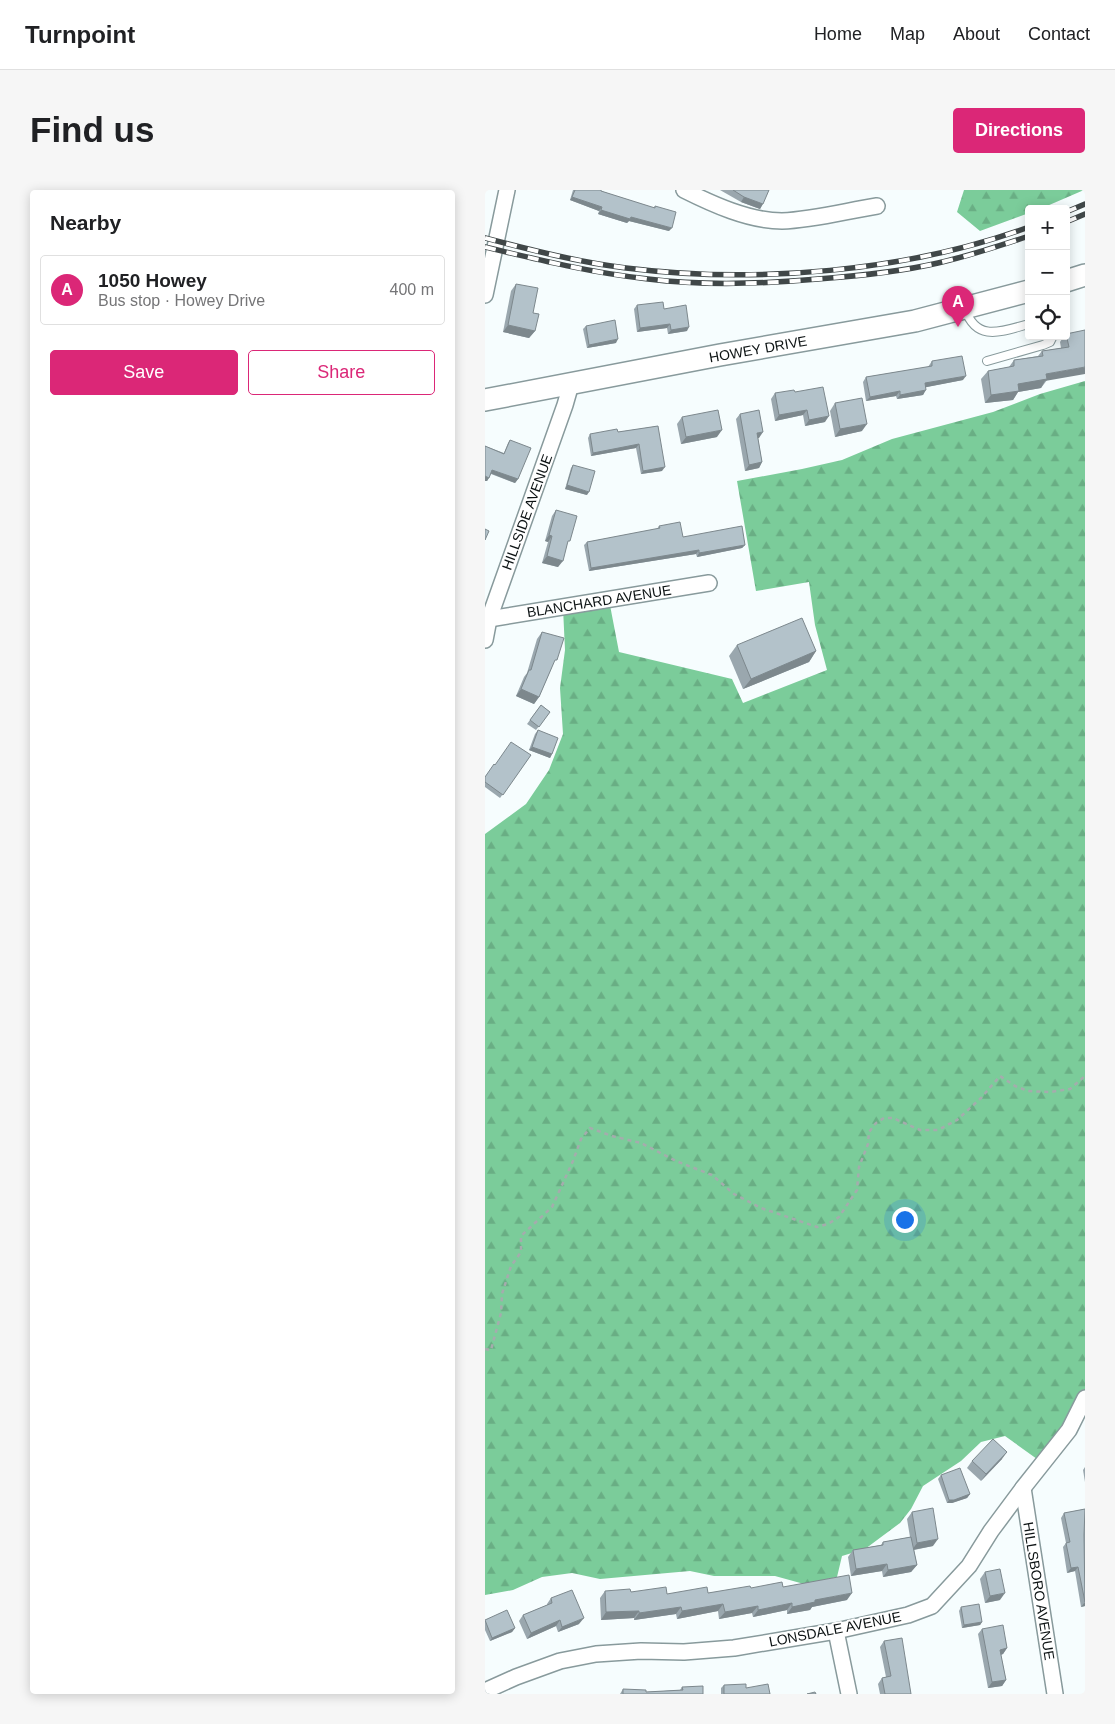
<!DOCTYPE html>
<meta charset="utf-8">
<style>
:root{--surface:#fff;--page:#f6f6f6;--text:#202124;--muted:#757577;--line:#e0e0e0;--accent:#db2777}
body{margin:0;font-family:Arial,sans-serif;background:var(--page);color:var(--text)}
.controls{position:absolute;right:15px;top:15px;display:grid;overflow:hidden;border-radius:5px;box-shadow:0 2px 12px #0003}
.controls button{width:45px;height:45px;display:grid;place-items:center;padding:0;border:0;border-bottom:1px solid var(--line);background:var(--surface);color:var(--text);font:25px sans-serif}
.you{position:absolute;left:419px;top:1029px;width:18px;height:18px;margin:-12px;border:4px solid #fff;border-radius:50%;background:#1a73e8;box-shadow:0 0 0 8px #1a73e833}
.badge{display:grid;place-items:center;width:32px;height:32px;border-radius:50%;background:var(--accent);color:#fff;font-size:16px;font-weight:700}
.pin{position:absolute;translate:-50% -41px;filter:drop-shadow(0 1px 2px #0008)}
.pin::after{content:'';position:absolute;top:26px;width:18px;height:15px;background:inherit;clip-path:polygon(0 0,100% 0,50% 100%)}
.list{margin:0;padding:0;list-style:none}
h2{display:flex;justify-content:space-between;align-items:center;height:65px;margin:0;padding:0 20px;font-size:21px}
h2 small{font-size:16px;font-weight:400;color:var(--muted)}
.list li{display:grid;grid-template-columns:32px 1fr auto;gap:15px;align-items:center;box-sizing:border-box;height:70px;margin:0 10px 10px;padding:0 10px;border:1px solid var(--line);border-radius:5px}
.list b{display:block;font-size:19px;white-space:nowrap}
.list p{margin:0;font-size:16px;white-space:nowrap;color:var(--muted)}
.list em{font-size:16px;font-style:normal;color:var(--muted)}
.actions{display:flex;gap:10px;padding:15px 20px}
.actions a{flex:1;padding:11px 0;border:1px solid var(--accent);border-radius:5px;text-align:center;font-size:18px;color:var(--accent)}
.actions .main{background:var(--accent);color:#fff}
.icon{flex:none;width:28px;height:28px;fill:none;stroke:currentColor;stroke-width:2;stroke-linecap:round;stroke-linejoin:round}
.map{position:relative;flex:none;width:600px;height:1504px;overflow:hidden;border-radius:5px}
header{display:flex;align-items:center;gap:30px;box-sizing:border-box;height:70px;padding:0 25px;background:var(--surface);border-bottom:1px solid var(--line)}
header strong{font-size:24px}
nav{display:flex;gap:28px;margin-inline-start:auto;font-size:18px}
.intro{display:flex;align-items:center;justify-content:space-between;box-sizing:border-box;height:120px;padding:0 30px}
h1{margin:0;font-size:35px}
.button{padding:12px 22px;border-radius:5px;background:var(--accent);color:#fff;font-size:18px;font-weight:700}
main{display:flex;gap:30px;padding:0 30px}
aside{flex:1;background:var(--surface);border-radius:5px;box-shadow:0 2px 12px #0003}
.map>svg:first-child{display:block}
</style>
<header>
<strong>Turnpoint</strong>
<nav><a>Home</a><a>Map</a><a>About</a><a>Contact</a></nav>
</header>
<div class="intro"><h1>Find us</h1><a class="button">Directions</a></div>
<main>
<aside>
<h2>Nearby<small></small></h2>
<ul class="list">
<li><span class="badge">A</span><div><b>1050 Howey</b><p>Bus stop · Howey Drive</p></div><em>400 m</em></li>
</ul>
<div class="actions"><a class="main">Save</a><a>Share</a></div>
</aside>
<div class="map">
<svg width="600" height="1504" viewBox="0 0 600 1504">
<defs>
<pattern id="forest-firs" width="22" height="20" patternUnits="userSpaceOnUse" patternTransform="scale(1.25)"><rect width="22" height="20" fill="#7bcc9a"/><path d="M5 1l3.5 6h-7zM16 11l3.5 6h-7z" fill="#69ae84"/></pattern>
</defs>
<rect width="100%" height="100%" fill="#f6fdfe"/>
<g fill="url(#forest-firs)">
<polygon points="479,0 599,0 555,19 544,19 544,23 495,41 472,22"/>
<polygon points="600,191 600,1211 559,1274 520,1246 496,1252 476,1271 438,1296 426,1319 415,1333 380,1359 357,1366 352,1387 319,1394 290,1386 229,1386 205,1381 115,1389 87,1383 57,1387 28,1400 0,1405 0,644 41,614 64,580 78,544 75,498 80,460 78,418 124,410 134,462 247,489 258,513 342,480 330,435 324,392 271,401 252,291 317,279 357,270 407,249 508,222 555,204"/>
</g>
<g fill="none" stroke-linecap="round" stroke-linejoin="round">
<g stroke="#889a9c" stroke-width="10">
<g id="lane">
<path d="M480,119c12,34 37,22 64,15"/>
<polyline points="502,171 558,155 565,152 568,146"/>
</g>
</g>
<g stroke="#889a9c" stroke-width="18">
<g id="street">
<path d="M199,0c28,14 65,31 98,31 31,-1 64,-10 95,-15"/>
<polyline points="0,105 22,0"/>
<polyline points="4,429 224,393"/>
<polyline points="0,450 4,429 80,215 86,194"/>
<polyline points="538,1298 570,1504"/>
<polyline points="351,1441 364,1504"/>
<polyline points="0,1501 31,1487 75,1471 111,1464 156,1461 199,1462 249,1458 351,1441 423,1425 447,1416 484,1376 506,1341 538,1298 584,1240 600,1208"/>
</g>
</g>
<g stroke="#889a9c" stroke-width="24">
<g id="secondary">
<polyline points="581,91 600,85"/>
<polyline points="0,210 235,165 430,131 544,101"/>
</g>
</g>
<polyline stroke="#a5acad" stroke-width="2.5" stroke-dasharray="4 4" stroke-linecap="butt" points="0,1159 6,1160 16,1123 17,1104 26,1076 36,1062 36,1046 67,1017 88,971 96,949 105,938 127,946 156,953 191,971 227,985 249,1004 276,1018 332,1037 343,1034 354,1027 372,1000 374,977 383,954 384,942 391,933 399,928 408,928 435,940 453,940 472,930 496,908 515,886 530,896 543,901 565,902 585,899 600,886"/>
<use href="#lane" stroke="#fff" stroke-width="8"/>
<use href="#street" stroke="#fff" stroke-width="15"/>
<use href="#secondary" stroke="#fff" stroke-width="21"/>
<g stroke="#404748" stroke-width="5.5">
<g id="rail">
<polyline points="581,22 600,14"/>
<polyline points="581,32 600,24"/>
<path d="M0,48c46,12 93,24 141,30 129,16 280,4 403,-41"/>
<path d="M0,57c54,13 108,26 163,32 57,7 114,5 170,0 40,-3 81,-7 120,-16 31,-7 61,-17 91,-27"/>
</g>
</g>
<use href="#rail" stroke="#fff" stroke-width="4" stroke-dasharray="11" stroke-linecap="butt"/>
</g>
<g fill="#9aa7ae">
<polygon points="88,0 116,0 116,1 169,18 170,16 184,41 144,31 142,33 113,24 114,21 85,10"/>
<polygon points="235,0 284,0 275,19 256,12"/>
<polygon points="31,94 48,123 50,141 44,148 18,142 26,101"/>
<polygon points="152,115 179,119 202,141 183,144 182,138 152,142 149,119"/>
<polygon points="101,136 131,153 102,158 98,139"/>
<polygon points="600,140 556,198 533,202 528,210 500,213 496,189 503,181 524,177 529,170 553,166 557,161 576,158 575,152 579,146"/>
<polygon points="447,171 478,190 441,197 438,205 412,209 411,206 381,211 378,192 381,187 443,177"/>
<polygon points="310,202 340,232 320,236 318,225 290,231 286,209 290,203"/>
<polygon points="350,213 377,241 350,247 345,221"/>
<polygon points="255,224 274,248 273,248 277,272 274,278 260,281 251,229"/>
<polygon points="197,227 232,247 196,254 192,234"/>
<polygon points="173,236 177,281 156,284 151,258 106,266 103,248 105,244 133,242"/>
<polygon points="25,250 33,289 30,293 6,284 2,291 0,291 0,256 19,263 23,253"/>
<polygon points="88,275 102,305 80,299 86,278"/>
<polygon points="71,320 82,356 73,377 57,373 63,352 60,351 67,326"/>
<polygon points="174,336 198,347 260,355 257,358 212,367 211,364 104,381 99,355 102,352 172,339"/>
<polygon points="57,442 67,477 54,507 49,514 31,506 39,487 42,483 52,449"/>
<polygon points="252,455 331,461 324,472 258,499 244,466"/>
<polygon points="56,515 65,522 51,540 42,534"/>
<polygon points="53,540 67,564 65,568 44,560 50,544"/>
<polygon points="46,565 15,608 0,597 0,587 10,575"/>
<polygon points="517,1269 496,1291 482,1278 487,1271"/>
<polygon points="600,1277 600,1292 598,1280"/>
<polygon points="456,1285 485,1304 482,1308 467,1313 462,1313 453,1289"/>
<polygon points="600,1319 600,1417 600,1416 596,1417 590,1381 582,1383 578,1357 581,1353 576,1328 579,1323"/>
<polygon points="427,1322 448,1356 429,1360 432,1375 426,1382 398,1387 397,1381 366,1386 363,1367 368,1360 396,1355 398,1352 425,1347 422,1329"/>
<polygon points="500,1382 515,1410 500,1413 495,1389"/>
<polygon points="298,1397 362,1410 327,1417 325,1420 302,1424 302,1420 268,1427 267,1423 234,1429 233,1421 192,1429 191,1424 149,1430 149,1428 116,1430 115,1408 120,1401 182,1404 223,1403 266,1398"/>
<polygon points="66,1408 94,1434 73,1442 71,1436 42,1449 34,1431 38,1425 62,1415 62,1414"/>
<polygon points="476,1417 497,1432 495,1435 477,1438 474,1421"/>
<polygon points="0,1431 30,1438 27,1442 5,1451 0,1440"/>
<polygon points="497,1439 522,1458 518,1464 516,1465 521,1490 517,1496 503,1498 493,1444"/>
<polygon points="399,1451 426,1504 395,1504 393,1494 397,1488 401,1487 395,1457"/>
<polygon points="239,1495 261,1498 285,1504 236,1504 236,1498"/>
<polygon points="197,1497 218,1504 135,1504 138,1499 161,1502 195,1500"/>
</g>
<g fill="#7d888d">
<polygon points="87,7 117,17 114,21 85,10"/>
<polygon points="259,7 278,14 275,19 256,12"/>
<polygon points="116,20 146,27 187,38 184,41 144,31 142,33 113,24"/>
<polygon points="185,134 182,138 152,142 155,138"/>
<polygon points="23,135 50,141 44,148 18,142"/>
<polygon points="204,137 202,141 183,144 186,140"/>
<polygon points="133,149 131,153 102,158 104,155"/>
<polygon points="600,177 600,184 560,191 556,198 533,202 528,210 500,213 506,205 533,194 561,184"/>
<polygon points="481,186 478,190 437,198 440,193"/>
<polygon points="441,200 438,205 412,209 415,205"/>
<polygon points="415,201 411,206 381,211 385,207"/>
<polygon points="322,220 318,225 290,231 294,225"/>
<polygon points="344,226 340,232 320,236 324,230"/>
<polygon points="382,234 377,241 350,247 355,239"/>
<polygon points="237,240 232,247 196,254 201,247"/>
<polygon points="278,242 274,248 268,249 272,243"/>
<polygon points="154,254 151,258 106,266 108,263"/>
<polygon points="277,272 274,278 260,281 264,275"/>
<polygon points="180,277 177,281 156,284 158,281"/>
<polygon points="7,280 33,289 30,293 5,283"/>
<polygon points="0,286 4,288 2,291 0,291"/>
<polygon points="82,295 104,302 102,305 80,299"/>
<polygon points="64,345 67,346 63,352 60,351"/>
<polygon points="260,355 257,358 212,367 214,363"/>
<polygon points="214,360 211,364 104,381 106,378"/>
<polygon points="62,366 78,371 73,377 57,373"/>
<polygon points="331,461 324,472 258,499 266,489"/>
<polygon points="36,499 54,507 49,514 31,506"/>
<polygon points="47,557 67,564 65,568 44,560"/>
<polygon points="522,1262 517,1269 496,1291 501,1284"/>
<polygon points="485,1304 482,1308 467,1313 462,1313 464,1310"/>
<polygon points="453,1349 448,1356 427,1360 432,1353"/>
<polygon points="402,1374 397,1381 366,1386 371,1379"/>
<polygon points="432,1375 426,1382 398,1387 403,1380"/>
<polygon points="593,1377 590,1381 582,1383 586,1378"/>
<polygon points="367,1403 362,1410 327,1417 325,1420 302,1424 307,1417 330,1410"/>
<polygon points="520,1403 515,1410 500,1413 505,1406"/>
<polygon points="600,1412 600,1416 596,1417"/>
<polygon points="307,1413 302,1420 268,1427 273,1420"/>
<polygon points="238,1414 233,1421 192,1429 197,1421"/>
<polygon points="273,1416 267,1423 234,1429 240,1422"/>
<polygon points="196,1417 191,1424 149,1430 154,1423"/>
<polygon points="154,1421 149,1428 116,1430 121,1422"/>
<polygon points="99,1428 94,1434 73,1442 77,1437"/>
<polygon points="75,1430 71,1436 42,1449 46,1443"/>
<polygon points="497,1432 495,1435 477,1438 479,1435"/>
<polygon points="30,1438 27,1442 5,1451 7,1448"/>
<polygon points="522,1458 518,1464 511,1466 515,1460"/>
<polygon points="521,1490 517,1496 503,1498 507,1492"/>
</g>
<g fill="#b3c2ca" stroke="#7d888d">
<polygon points="90,0 116,0 116,1 170,18 170,16 191,22 187,38 146,27 145,29 116,20 117,17 87,7"/>
<polygon points="248,0 284,0 278,14 259,7"/>
<polygon points="31,94 53,98 48,123 54,124 50,141 23,135"/>
<polygon points="178,112 179,119 201,115 204,137 186,140 185,134 155,138 152,115"/>
<polygon points="130,130 133,149 104,155 101,136"/>
<polygon points="600,140 600,177 561,184 562,189 533,194 534,201 506,205 503,181 529,176 529,170 558,166 557,161 584,157 581,144"/>
<polygon points="477,166 481,186 440,193 441,200 415,205 415,201 385,207 381,187 447,176 447,171"/>
<polygon points="338,197 344,226 324,230 322,220 294,225 290,203 309,200 310,202"/>
<polygon points="377,208 382,234 355,239 350,213"/>
<polygon points="233,220 237,240 201,247 197,227"/>
<polygon points="274,220 278,242 272,243 277,272 264,275 255,224"/>
<polygon points="173,236 180,277 158,281 154,254 108,263 105,244 132,239 133,242"/>
<polygon points="25,250 46,258 33,289 7,280 4,288 0,286 0,256 19,264"/>
<polygon points="88,275 110,281 104,302 82,295"/>
<polygon points="71,320 92,326 85,351 83,351 78,371 62,366 67,346 64,345"/>
<polygon points="195,332 198,347 257,336 260,355 214,363 214,360 106,378 102,352 175,338 174,336"/>
<polygon points="0,339 4,341 0,350"/>
<polygon points="317,428 331,461 266,489 252,455"/>
<polygon points="57,442 79,448 72,470 70,470 54,507 36,499 44,480 46,480"/>
<polygon points="56,515 65,522 54,537 45,530"/>
<polygon points="53,540 73,548 67,564 47,557"/>
<polygon points="26,552 46,565 18,605 0,592 0,587 9,574 10,575"/>
<polygon points="508,1249 522,1262 501,1284 487,1271"/>
<polygon points="475,1278 485,1304 469,1310 464,1310 456,1285"/>
<polygon points="448,1318 453,1349 432,1353 427,1322"/>
<polygon points="600,1319 599,1345 600,1412 593,1377 586,1378 581,1353 585,1352 579,1323"/>
<polygon points="426,1347 432,1375 403,1380 402,1374 371,1379 368,1360 398,1355 398,1352"/>
<polygon points="515,1379 520,1403 505,1406 500,1382"/>
<polygon points="364,1385 367,1403 330,1410 330,1412 307,1417 307,1413 273,1420 273,1416 240,1422 238,1414 197,1421 196,1417 154,1423 154,1421 121,1422 120,1401 145,1399 146,1402 181,1397 182,1404 222,1397 223,1403 265,1396 266,1398 297,1392 298,1397"/>
<polygon points="87,1400 99,1428 77,1437 75,1430 46,1443 38,1425 67,1413 66,1408"/>
<polygon points="494,1414 497,1432 479,1435 476,1417"/>
<polygon points="22,1420 30,1438 7,1448 0,1430"/>
<polygon points="518,1435 522,1458 515,1460 521,1490 507,1492 497,1439"/>
<polygon points="417,1448 426,1504 400,1504 397,1488 406,1486 399,1451"/>
<polygon points="261,1494 261,1498 283,1494 285,1504 239,1504 239,1495"/>
<polygon points="218,1496 218,1504 138,1504 138,1499 161,1500 161,1502 198,1500 197,1497"/>
<polygon points="330,1502 331,1504 322,1504"/>
</g>
<g text-anchor="middle" dominant-baseline="central" stroke-width="4" stroke-linejoin="round" paint-order="stroke">
<g font-size="14" fill="#0d1314" stroke="#fff">
<text transform="translate(273 159) rotate(-10)">HOWEY DRIVE</text>
<text transform="translate(42 322) rotate(-70)">HILLSIDE AVENUE</text>
<text transform="translate(114 411) rotate(-9)">BLANCHARD AVENUE</text>
<text transform="translate(554 1401) rotate(81)">HILLSBORO AVENUE</text>
<text transform="translate(350 1439) rotate(-11)">LONSDALE AVENUE</text>
</g>
</g>
</svg>
<div class="controls">
<button>+</button>
<button>−</button>
<button><svg class="icon" aria-label="locate" viewBox="0 0 24 24"><circle cx="12" cy="12" r="6"/><path d="M12 2v4M12 18v4M2 12h4M18 12h4"/></svg></button>
</div>
<div class="you"></div>
<div class="pin badge" style="left:473px;top:137px">A</div>
</div>
</main>
